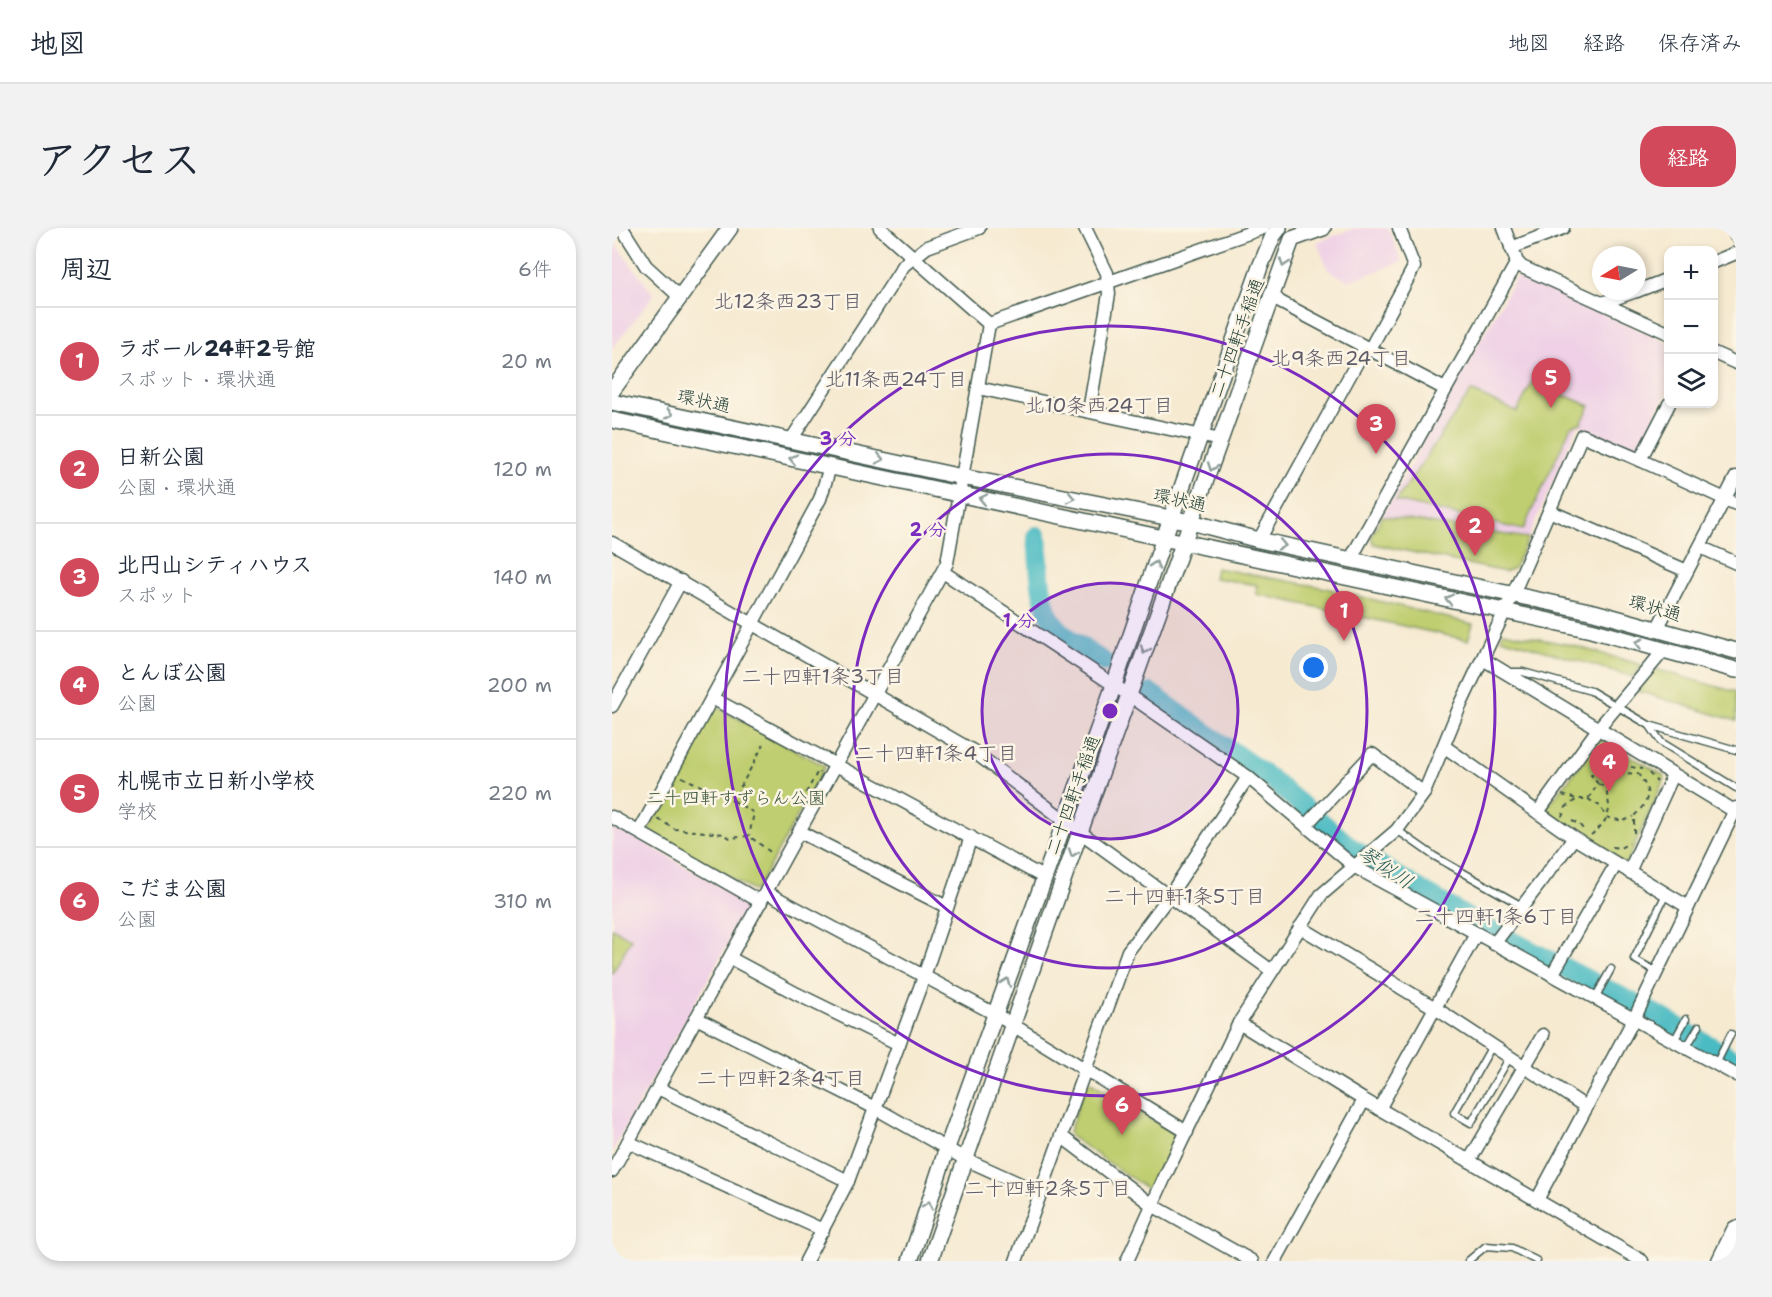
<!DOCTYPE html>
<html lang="ja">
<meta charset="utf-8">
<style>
:root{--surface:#fff;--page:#f2f2f3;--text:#1f2937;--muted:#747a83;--line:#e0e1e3;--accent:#d1495b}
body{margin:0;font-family:"Shantell Sans","Klee One",sans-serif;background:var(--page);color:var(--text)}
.controls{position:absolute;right:18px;top:18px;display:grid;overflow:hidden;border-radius:12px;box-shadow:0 3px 9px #0003}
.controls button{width:54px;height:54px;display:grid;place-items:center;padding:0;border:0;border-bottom:2px solid var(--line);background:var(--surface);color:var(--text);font:30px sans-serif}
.compass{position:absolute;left:980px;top:18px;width:54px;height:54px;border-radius:50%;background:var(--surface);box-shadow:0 3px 9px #0003;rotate:260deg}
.you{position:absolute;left:702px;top:440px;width:21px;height:21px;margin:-15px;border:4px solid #fff;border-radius:50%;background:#1a73e8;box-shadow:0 0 0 9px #1a73e833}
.badge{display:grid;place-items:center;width:39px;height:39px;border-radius:50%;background:var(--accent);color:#fff;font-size:20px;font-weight:700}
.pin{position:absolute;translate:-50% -50px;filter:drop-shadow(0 2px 3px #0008)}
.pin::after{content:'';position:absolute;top:32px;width:21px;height:18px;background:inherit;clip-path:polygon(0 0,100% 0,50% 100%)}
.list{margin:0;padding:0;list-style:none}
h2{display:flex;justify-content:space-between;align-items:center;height:78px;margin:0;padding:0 24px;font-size:26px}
h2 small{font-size:20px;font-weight:400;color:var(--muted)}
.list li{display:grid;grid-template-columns:39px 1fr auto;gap:18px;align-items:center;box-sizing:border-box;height:108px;padding:0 24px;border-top:2px solid var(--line)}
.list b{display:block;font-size:22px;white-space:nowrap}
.list p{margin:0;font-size:20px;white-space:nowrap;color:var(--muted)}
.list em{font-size:20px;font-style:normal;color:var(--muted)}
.icon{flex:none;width:33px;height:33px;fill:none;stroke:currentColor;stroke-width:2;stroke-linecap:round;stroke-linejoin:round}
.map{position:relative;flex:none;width:1124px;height:1033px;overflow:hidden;border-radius:24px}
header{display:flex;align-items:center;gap:36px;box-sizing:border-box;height:84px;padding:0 30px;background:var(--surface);border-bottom:2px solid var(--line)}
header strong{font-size:28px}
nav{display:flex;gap:33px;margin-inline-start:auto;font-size:21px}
.intro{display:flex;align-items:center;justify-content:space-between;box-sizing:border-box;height:144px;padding:0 36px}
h1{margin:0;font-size:42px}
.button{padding:15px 27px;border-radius:24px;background:var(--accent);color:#fff;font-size:21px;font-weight:700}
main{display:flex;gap:36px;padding:0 36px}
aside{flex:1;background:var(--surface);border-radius:24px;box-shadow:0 3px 9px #0003}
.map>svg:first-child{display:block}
</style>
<header>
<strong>地図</strong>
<nav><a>地図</a><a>経路</a><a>保存済み</a></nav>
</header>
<div class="intro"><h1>アクセス</h1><a class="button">経路</a></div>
<main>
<aside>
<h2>周辺<small>6件</small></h2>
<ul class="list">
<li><span class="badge">1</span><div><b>ラポール24軒2号館</b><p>スポット · 環状通</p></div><em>20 m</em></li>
<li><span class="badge">2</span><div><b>日新公園</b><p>公園 · 環状通</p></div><em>120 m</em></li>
<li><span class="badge">3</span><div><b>北円山シティハウス</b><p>スポット</p></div><em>140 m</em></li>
<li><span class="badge">4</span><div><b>とんぼ公園</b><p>公園</p></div><em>200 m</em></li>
<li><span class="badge">5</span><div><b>札幌市立日新小学校</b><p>学校</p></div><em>220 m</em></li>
<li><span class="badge">6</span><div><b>こだま公園</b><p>公園</p></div><em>310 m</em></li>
</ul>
</aside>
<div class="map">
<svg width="1124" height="1033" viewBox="0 0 1124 1033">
<rect width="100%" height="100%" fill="#fcf5e5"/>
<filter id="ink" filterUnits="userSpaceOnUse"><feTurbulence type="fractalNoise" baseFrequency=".0167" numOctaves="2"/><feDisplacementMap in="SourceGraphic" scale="12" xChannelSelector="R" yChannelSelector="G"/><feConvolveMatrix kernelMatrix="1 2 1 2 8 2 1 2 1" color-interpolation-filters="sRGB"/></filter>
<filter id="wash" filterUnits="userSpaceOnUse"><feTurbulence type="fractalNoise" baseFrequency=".008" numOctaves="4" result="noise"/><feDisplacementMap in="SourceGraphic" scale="24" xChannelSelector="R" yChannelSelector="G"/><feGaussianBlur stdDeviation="1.35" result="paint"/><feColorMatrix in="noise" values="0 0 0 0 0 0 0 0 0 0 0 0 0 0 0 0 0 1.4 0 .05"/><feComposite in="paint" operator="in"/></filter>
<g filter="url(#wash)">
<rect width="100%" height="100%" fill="#f6ead1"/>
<g fill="#efd0e6">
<polygon points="743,0 776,0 790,34 737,53 716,42 705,14"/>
<polygon points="0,11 42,67 0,121"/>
<polygon points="909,49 1056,115 1056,162 1025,223 966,197 916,310 770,288 903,51"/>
<polygon points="0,596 135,674 136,679 0,924"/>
</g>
<g fill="#bfce70" stroke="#6f8652" stroke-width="1.5">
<polygon points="920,154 978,178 969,195 959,198 911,302 784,273 859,163 905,184"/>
<polygon points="770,288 916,310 902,340 893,344 762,316 759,309"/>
<polygon points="604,340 709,359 861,396 856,412 644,366 645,357 602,350"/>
<polygon points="891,404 959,417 1030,437 1021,449 889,410"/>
<polygon points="1043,441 1124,464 1124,493 1026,463"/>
<polygon points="102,480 107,480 213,538 145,661 141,663 36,602"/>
<polygon points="989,511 1051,547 1053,550 1015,634 1010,635 932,583"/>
<polygon points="0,700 19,711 0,746"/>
<polygon points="479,854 562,905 564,909 538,963 458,908 457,904 474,855"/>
</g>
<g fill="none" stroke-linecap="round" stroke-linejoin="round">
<g stroke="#4cbbc3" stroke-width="20">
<path d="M425,308c2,24 2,67 16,86 12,17 35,29 51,40"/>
<polyline points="538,465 660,552 741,621 765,636 861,693 1047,788 1124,833"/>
</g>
</g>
</g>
<g filter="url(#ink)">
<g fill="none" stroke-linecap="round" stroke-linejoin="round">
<g stroke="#3f574c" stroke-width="9">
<g id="service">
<polyline points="897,444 911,444 979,463 1037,497 1124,522"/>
<polyline points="1038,498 1049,514 1124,560"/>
<polyline points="785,602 822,628 910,678"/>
<polyline points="1045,744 1022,731 1054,666"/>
<polyline points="983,770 999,741"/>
<polyline points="1062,813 1074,791"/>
<polyline points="880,818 842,885 859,895 898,829"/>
<polyline points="1074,820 1087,798"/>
<polyline points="1104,836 1119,806"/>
<polyline points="856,1033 874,1018 900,1020 925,1033"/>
</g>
</g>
<g stroke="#3f574c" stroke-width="15">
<g id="minor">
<polyline points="10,0 34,38 68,69"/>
<polyline points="268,0 377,96 651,0"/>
<polyline points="473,0 495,45 497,66 477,183"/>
<polyline points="892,0 905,34 910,39 1056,105"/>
<polyline points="1121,0 1124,8"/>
<polyline points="899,20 951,0"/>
<polyline points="1102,34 1124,25"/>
<polyline points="1025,63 1056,51"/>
<polyline points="661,67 668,74 833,161"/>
<polyline points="990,75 1024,63"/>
<polyline points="758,121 802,39 787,0"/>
<polyline points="1102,125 1124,135"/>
<polyline points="366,160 609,212"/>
<polyline points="179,212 292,37 315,19 367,0"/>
<polyline points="1028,232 1124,276"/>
<polyline points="937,283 1075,343"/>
<polyline points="647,312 753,120"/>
<polyline points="0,315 361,523 468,604 660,743"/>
<polyline points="1088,319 1124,335"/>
<polyline points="738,332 905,34"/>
<polyline points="331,344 517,467 636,549 743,639 1124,847"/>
<polyline points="1045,401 1124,249"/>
<polyline points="871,431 1124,584"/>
<polyline points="100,470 433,650"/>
<polyline points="0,478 69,353"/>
<polyline points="833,519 962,610 1076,679"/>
<polyline points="926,584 986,501 1052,422"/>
<polyline points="0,589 149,674"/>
<polyline points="694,597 760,526 812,565"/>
<polyline points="27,604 208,271 218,239"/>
<polyline points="188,604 335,679"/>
<polyline points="1017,644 1061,547"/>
<polyline points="154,664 383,786 575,904"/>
<polyline points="688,699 823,780 974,879"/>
<polyline points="882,716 962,610"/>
<polyline points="118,730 185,766 287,816"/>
<polyline points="940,747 1004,636"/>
<polyline points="84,790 263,880 353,931 428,965"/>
<polyline points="627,795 752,872 1030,1033"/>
<polyline points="46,860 236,953"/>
<polyline points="767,881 864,706"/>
<polyline points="449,908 540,977 640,1033"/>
<polyline points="16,914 211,1002"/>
<polyline points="857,933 931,807"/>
<polyline points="0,943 335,335 377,96"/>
<polyline points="925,972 1025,785 1124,580"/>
<polyline points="194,1033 236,953 310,754 359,609"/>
<polyline points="404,1033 516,723 558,667 636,549"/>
<polyline points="515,1033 555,944 627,795 709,667 785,602 812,565 848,478 901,366 970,207 1028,232 1057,176"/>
<polyline points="663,1033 752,872"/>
</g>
</g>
<g stroke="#3f574c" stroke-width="18">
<g id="tertiary">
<polyline points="0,163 118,0"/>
<polyline points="0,174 350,249 579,294 647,312 982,384 1124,423"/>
<polyline points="0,192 892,383 979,402 1124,442"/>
<polyline points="298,1033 335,920 502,457 552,310 648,39 661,8 667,0"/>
<polyline points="318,1033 468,604 680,11 711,0"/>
</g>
</g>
<g stroke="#3f574c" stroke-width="21">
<polyline id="primary" points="1109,1033 1124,1002"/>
</g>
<g stroke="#3f574c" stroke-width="2" stroke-dasharray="4.5 4.5" stroke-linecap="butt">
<polyline points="1003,522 1000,526 1006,548"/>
<polyline points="1037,545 1045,554"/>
<polyline points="70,549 121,573 154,512"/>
<polyline points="986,556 979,547 1004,536 1030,541"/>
<polyline points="194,565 206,543 208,545"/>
<polyline points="950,567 965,571"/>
<polyline points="976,571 988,578 994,589 1011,593 1021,589"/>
<polyline points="122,573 142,585 137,608"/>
<path d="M950,589l4,-10 11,-8h11l10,-15 9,4c8,-14 16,-16 31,-14 14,18 12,26 -4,42v17"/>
<polyline points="46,591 63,601 112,606 118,610 137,608 161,626"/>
<polyline points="960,593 967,596 972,602"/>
<path d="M979,607c8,-6 18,-16 18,-28 0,-7 -3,-11 -2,-19"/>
<polyline points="1000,619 1008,620 1017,615"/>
</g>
<use href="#service" stroke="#fff" stroke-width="6"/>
<use href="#minor" stroke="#fff" stroke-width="12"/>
<use href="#tertiary" stroke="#fff" stroke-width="15"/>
<use href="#primary" stroke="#fff" stroke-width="18"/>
</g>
<defs><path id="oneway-chevron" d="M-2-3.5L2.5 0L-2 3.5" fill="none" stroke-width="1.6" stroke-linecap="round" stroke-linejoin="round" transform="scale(1.5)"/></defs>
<g stroke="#8f9e9a">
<use href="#oneway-chevron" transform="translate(672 35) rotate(108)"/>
<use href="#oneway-chevron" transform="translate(57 186) rotate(12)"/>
<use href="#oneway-chevron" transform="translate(181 231) rotate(-168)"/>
<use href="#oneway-chevron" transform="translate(268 231) rotate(12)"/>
<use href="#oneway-chevron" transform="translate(600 239) rotate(110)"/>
<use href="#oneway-chevron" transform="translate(459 270) rotate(11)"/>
<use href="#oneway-chevron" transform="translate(371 271) rotate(-168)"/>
<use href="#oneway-chevron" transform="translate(670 317) rotate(12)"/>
<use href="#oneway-chevron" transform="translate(543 337) rotate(-71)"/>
<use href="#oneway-chevron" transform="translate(837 371) rotate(-168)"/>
<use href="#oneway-chevron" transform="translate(1027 415) rotate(-165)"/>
<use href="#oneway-chevron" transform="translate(533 422) rotate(109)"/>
<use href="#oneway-chevron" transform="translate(461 625) rotate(109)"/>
<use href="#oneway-chevron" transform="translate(394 754) rotate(-70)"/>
<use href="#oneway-chevron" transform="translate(316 977) rotate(-72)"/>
</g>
</g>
<circle cx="498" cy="483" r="128" fill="#7b2cbf" fill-opacity=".12"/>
<g fill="none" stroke="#7b2cbf" stroke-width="3">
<circle cx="498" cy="483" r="128"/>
<circle cx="498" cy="483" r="257"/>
<circle cx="498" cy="483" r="385"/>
</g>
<g text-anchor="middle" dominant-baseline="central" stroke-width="5" stroke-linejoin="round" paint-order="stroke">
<g font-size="18" fill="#1f3d34" stroke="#fcf5e5">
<text transform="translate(625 110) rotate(-70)">二十四軒手稲通</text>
<text transform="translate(92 173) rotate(12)">環状通</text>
<text transform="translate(568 272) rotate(12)">環状通</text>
<text transform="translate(1043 380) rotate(16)">環状通</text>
<text transform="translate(461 567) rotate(-70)">二十四軒手稲通</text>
</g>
<g font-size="18" fill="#3f5a40" stroke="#fcf5e5">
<text x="124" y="570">二十四軒すずらん公園</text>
</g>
<g font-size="20" fill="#5f5c69" stroke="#fcf5e5">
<text x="176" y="73">北12条西23丁目</text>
<text x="729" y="130">北9条西24丁目</text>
<text x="284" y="151">北11条西24丁目</text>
<text x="487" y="177">北10条西24丁目</text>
<text x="211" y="448">二十四軒1条3丁目</text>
<text x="324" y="525">二十四軒1条4丁目</text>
<text x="573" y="668">二十四軒1条5丁目</text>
<text x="884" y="688">二十四軒1条6丁目</text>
<text x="169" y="850">二十四軒2条4丁目</text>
<text x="436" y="960">二十四軒2条5丁目</text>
</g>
<g font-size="20" font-style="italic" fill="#2a5c58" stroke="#fcf5e5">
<text transform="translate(774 639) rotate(34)">琴似川</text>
</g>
</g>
<circle cx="498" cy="483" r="9" fill="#7b2cbf" stroke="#fcf5e5" stroke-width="3"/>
<g font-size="18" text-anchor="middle" font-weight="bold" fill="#7b2cbf" stroke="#fcf5e5" stroke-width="5" stroke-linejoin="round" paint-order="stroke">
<text x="226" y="217">3 分</text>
<text x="316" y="308">2 分</text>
<text x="407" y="399">1 分</text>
</g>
</svg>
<div class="controls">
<button>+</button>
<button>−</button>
<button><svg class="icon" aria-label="layers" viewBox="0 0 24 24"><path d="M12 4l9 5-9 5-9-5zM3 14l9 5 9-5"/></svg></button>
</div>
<svg class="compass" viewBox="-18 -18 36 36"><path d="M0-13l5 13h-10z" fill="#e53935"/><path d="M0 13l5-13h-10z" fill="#747a83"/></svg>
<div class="you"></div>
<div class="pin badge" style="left:732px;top:413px">1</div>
<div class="pin badge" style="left:863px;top:328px">2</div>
<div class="pin badge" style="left:764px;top:226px">3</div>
<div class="pin badge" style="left:997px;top:564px">4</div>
<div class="pin badge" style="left:939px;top:180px">5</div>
<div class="pin badge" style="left:510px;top:907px">6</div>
</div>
</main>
